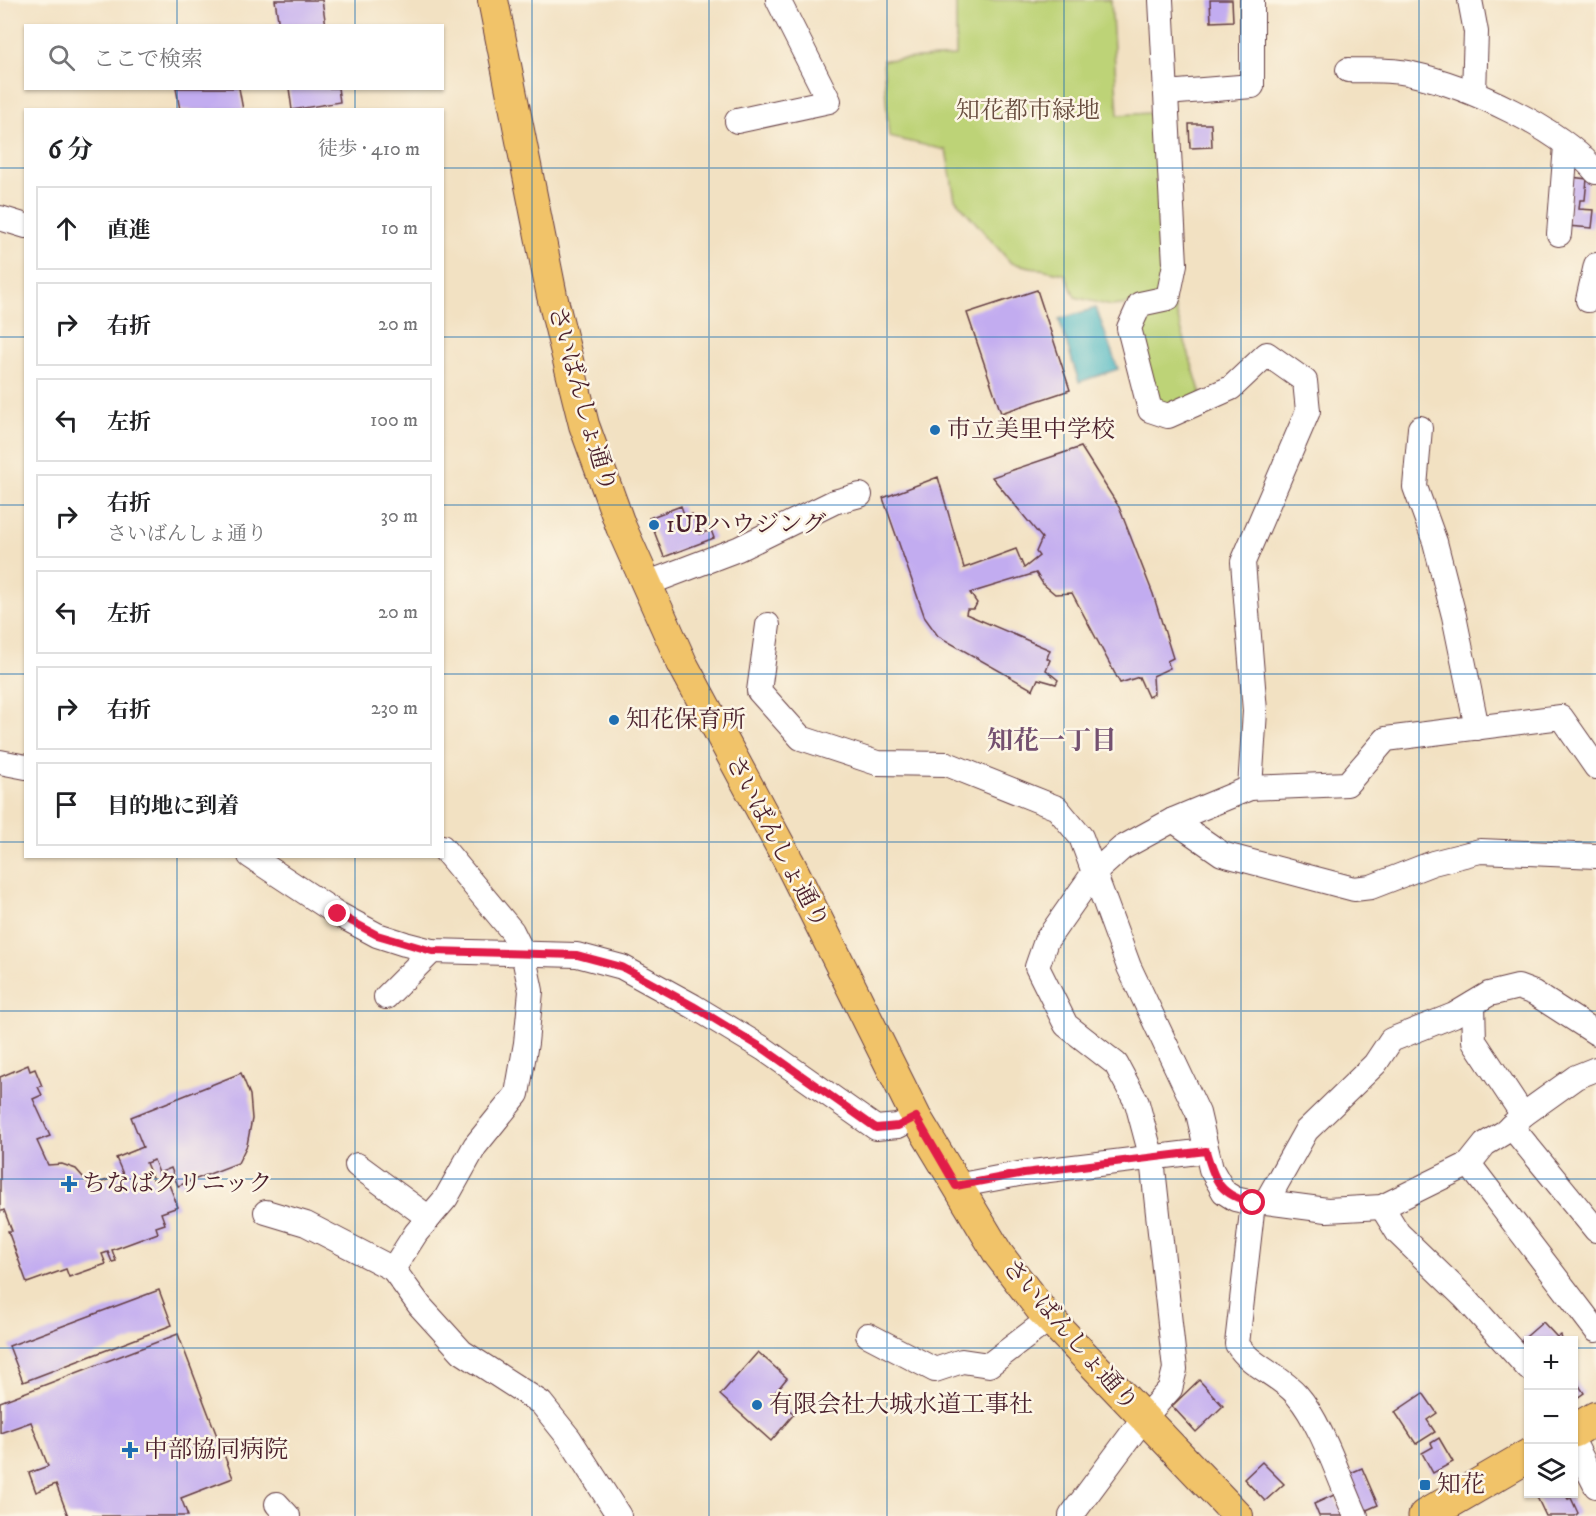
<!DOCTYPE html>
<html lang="ja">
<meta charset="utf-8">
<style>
:root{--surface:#fff;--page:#f6f6f6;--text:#202124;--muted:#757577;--line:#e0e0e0}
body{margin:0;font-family:"IM FELL DW Pica","Noto Serif JP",serif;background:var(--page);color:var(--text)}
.controls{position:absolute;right:18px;bottom:18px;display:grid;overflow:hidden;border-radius:0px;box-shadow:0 2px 4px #0004}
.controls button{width:54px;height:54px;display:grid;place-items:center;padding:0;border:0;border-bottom:2px solid var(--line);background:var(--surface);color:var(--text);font:30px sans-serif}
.stop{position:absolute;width:18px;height:18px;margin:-14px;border:4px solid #e11d48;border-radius:50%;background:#fff}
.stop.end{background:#e11d48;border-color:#fff;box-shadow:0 2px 6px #0008}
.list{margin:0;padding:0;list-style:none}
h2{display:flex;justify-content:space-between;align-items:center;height:78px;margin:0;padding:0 24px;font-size:26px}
h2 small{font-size:20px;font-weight:400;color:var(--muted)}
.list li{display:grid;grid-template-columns:39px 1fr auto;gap:18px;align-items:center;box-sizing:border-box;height:84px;margin:0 12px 12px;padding:0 12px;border:2px solid var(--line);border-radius:0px}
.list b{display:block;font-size:22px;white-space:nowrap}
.list p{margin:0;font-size:20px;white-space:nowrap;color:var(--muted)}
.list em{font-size:20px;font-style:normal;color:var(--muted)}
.icon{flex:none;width:33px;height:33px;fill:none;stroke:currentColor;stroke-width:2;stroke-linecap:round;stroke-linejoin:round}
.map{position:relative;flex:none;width:1596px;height:1516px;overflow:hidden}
.search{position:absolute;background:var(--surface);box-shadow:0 2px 4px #0004;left:24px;top:24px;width:420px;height:66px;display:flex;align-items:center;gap:15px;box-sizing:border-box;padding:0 21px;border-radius:0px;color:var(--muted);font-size:22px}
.panel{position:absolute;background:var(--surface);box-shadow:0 2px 4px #0004;left:24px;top:108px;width:420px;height:750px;border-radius:0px}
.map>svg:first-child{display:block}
</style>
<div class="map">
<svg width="1596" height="1516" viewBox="0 0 1596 1516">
<rect width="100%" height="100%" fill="#fcf5e5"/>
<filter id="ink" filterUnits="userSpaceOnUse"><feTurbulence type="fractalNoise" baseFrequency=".0167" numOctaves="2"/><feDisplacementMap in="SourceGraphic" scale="12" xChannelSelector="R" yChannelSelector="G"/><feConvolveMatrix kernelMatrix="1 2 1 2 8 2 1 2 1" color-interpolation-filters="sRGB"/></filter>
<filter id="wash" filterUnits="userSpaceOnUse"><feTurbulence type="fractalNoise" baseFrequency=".008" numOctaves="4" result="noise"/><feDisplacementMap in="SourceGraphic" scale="24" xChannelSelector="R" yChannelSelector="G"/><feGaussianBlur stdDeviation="1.35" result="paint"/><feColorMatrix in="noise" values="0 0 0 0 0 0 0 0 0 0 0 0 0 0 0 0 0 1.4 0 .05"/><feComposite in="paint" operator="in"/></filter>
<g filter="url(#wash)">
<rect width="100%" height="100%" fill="#f2e1c2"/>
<polygon fill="#bdd377" stroke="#847951" stroke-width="1.5" points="956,0 1111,0 1118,115 1165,112 1170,292 1203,401 1150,410 1129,328 1141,303 1111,306 1075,297 1065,274 1011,263 955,199 946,150 889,137 883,60 956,56"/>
<polygon fill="#47b6c1" stroke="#486a76" stroke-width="1.5" points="1096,308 1118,369 1079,382 1059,319"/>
<g id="blocks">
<g fill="#c2acf0">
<polygon points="275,0 322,0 326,26 279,26"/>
<polygon points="1210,0 1232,0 1233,21 1211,22"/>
<polygon points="176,88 239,88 243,110 180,110"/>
<polygon points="289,88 338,88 340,102 292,110"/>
<polygon points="1189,124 1211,124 1212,147 1190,148"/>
<polygon points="1571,177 1587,179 1585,200 1580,200 1579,209 1594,210 1592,228 1567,226"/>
<polygon points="1037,290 1070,390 1001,413 967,313"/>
<polygon points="1081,447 1119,507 1153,594 1173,658 1167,661 1170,668 1153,676 1154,694 1148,697 1139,677 1120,683 1072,593 1055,594 1043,584 1036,573 970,593 977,603 974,609 967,609 966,614 1050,650 1047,658 1050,660 1046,670 1058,680 1056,684 1038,679 1033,690 938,636 925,618 883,498 938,477 964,568 1016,549 1024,568 1039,556 1036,552 1042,538 992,477"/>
<polygon points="681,506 685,517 692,514 700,534 711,530 714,538 664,557 649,518"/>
<polygon points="28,1065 30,1071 35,1069 42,1086 38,1087 42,1095 33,1099 50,1136 37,1141 48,1165 62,1164 76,1169 91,1186 123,1174 116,1158 143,1147 131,1117 241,1073 250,1095 252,1119 247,1145 238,1163 178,1186 171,1168 159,1173 154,1160 146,1163 154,1182 166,1177 178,1207 161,1213 165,1224 156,1227 158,1233 112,1250 116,1261 112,1262 108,1252 102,1254 106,1264 69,1277 66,1269 27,1283 8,1231 12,1231 4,1210 0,1212 0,1077"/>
<polygon points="159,1290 172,1325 23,1382 9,1346"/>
<polygon points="1543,1322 1557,1337 1561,1335 1562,1340 1528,1340 1528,1351 1520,1342"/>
<polygon points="178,1334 233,1478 181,1498 188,1516 68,1516 56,1484 36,1492 29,1473 48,1466 31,1422 0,1433 0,1402"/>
<polygon points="758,1352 787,1378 773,1395 794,1414 771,1441 720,1395"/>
<polygon points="1574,1378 1584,1393 1574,1400"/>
<polygon points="1199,1380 1223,1406 1196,1432 1172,1406"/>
<polygon points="1423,1393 1437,1413 1427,1420 1435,1432 1416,1444 1395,1412"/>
<polygon points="1439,1438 1453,1462 1433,1473 1422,1453 1433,1447 1431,1443"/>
<polygon points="1262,1462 1284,1484 1265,1501 1244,1479"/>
<polygon points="1362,1468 1378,1505 1362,1512 1346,1475"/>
<polygon points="1540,1494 1565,1494 1568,1499 1571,1498 1578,1513 1575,1516 1546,1516 1536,1495"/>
<polygon points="1334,1495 1343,1516 1319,1516 1314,1504"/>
</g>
</g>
</g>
<g filter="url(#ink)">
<use href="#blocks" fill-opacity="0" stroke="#633c42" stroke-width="1.5"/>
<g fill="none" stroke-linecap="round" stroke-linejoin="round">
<g stroke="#633c42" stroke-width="26">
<g id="minor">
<polyline points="1470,0 1476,32 1474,92"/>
<path d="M1348,70c21,1 44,-1 64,4 56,12 148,54 184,98"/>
<polyline points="1166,93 1252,86 1252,0"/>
<polyline points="737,121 829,101 778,0"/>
<polyline points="0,218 26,226"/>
<polyline points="1559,234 1566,146"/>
<polyline points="1588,300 1596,265"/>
<polyline points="1420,428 1415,487 1435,542 1454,616 1477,728"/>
<polyline points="646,584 738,549 834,502 860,495"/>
<polyline points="768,625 759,691 801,738 877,763 947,764 1057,808 1081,837 1129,967 1198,1113 1211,1169 1224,1192 1235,1199 1253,1203 1266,1202 1327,1210 1382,1207 1469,1164 1485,1144 1505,1132 1523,1115 1576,1077 1596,1069"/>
<polyline points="0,762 26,767"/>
<polyline points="1250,788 1347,784 1386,739 1561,717 1596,767"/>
<polyline points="1173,820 1222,854 1354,889 1371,887 1433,863 1480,851 1596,856"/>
<polyline points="442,847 512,931 523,953 531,991 526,1043 517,1094 475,1146 446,1198 416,1233 393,1269 420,1306 462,1352 541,1403 569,1438 619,1516"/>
<polyline points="250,856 338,914 377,935 405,944 432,951 577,955 622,967 693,1006 764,1049 876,1128 898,1126 916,1117"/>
<polyline points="386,997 432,951"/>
<polyline points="1473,1004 1474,1041 1523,1115"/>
<polyline points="1511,1126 1596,1230"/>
<polyline points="1469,1164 1596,1330"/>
<polyline points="357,1165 429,1218"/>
<polyline points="956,1186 1024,1173 1206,1151"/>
<polyline points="1266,1202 1306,1131 1375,1064 1391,1040 1454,1015 1489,994 1518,987 1534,993 1596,1033"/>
<path d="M1253,1203l-16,141c14,23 43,31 60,51 24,27 43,86 59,121"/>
<polyline points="1382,1207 1398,1233 1466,1299 1528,1368"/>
<polyline points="266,1212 306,1224 393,1269"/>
<polyline points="868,1335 935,1370 962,1361 989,1365 1049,1319"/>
<polyline points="1574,1443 1596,1486"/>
<polyline points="277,1504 288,1516"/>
<polyline points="1071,1516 1143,1419 1170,1389 1175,1369 1152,1159 1137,1103 1116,1064 1066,1025 1037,967 1046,941 1093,874 1122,848 1173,820 1250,788 1255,711 1243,562 1308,411 1305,381 1267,354 1231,388 1168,416 1150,410 1129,328 1140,304 1168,298 1175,264 1161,0"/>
</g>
</g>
<g stroke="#633c42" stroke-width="32">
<polyline id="major" points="493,0 552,296 584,425 621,527 682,663 789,862 916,1117 999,1255 1042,1311 1238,1516"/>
</g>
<g stroke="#633c42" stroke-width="35">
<g id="highway">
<polyline points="1574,1431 1596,1418"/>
<polyline points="1425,1516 1528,1456"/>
</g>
</g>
<use href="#minor" stroke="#fff" stroke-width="24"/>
<use href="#major" stroke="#f1c369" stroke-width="30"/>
<use href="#highway" stroke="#f1c369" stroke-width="33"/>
</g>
</g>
<g fill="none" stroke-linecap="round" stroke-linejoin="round" filter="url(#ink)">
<path stroke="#e11d48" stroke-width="8" d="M338,914l39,21 55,16 145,4 45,12 71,39 71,43 112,79 22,-2 18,-9 40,69 68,-13 182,-22c9,31 14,44 47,52"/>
</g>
<path fill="none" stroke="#1f6fb2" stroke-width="1.5" stroke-opacity="0.55" d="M177,0v26M355,0v26M532,0v1516M709,0v1516M887,0v1516M1064,0v1516M1241,0v1516M1419,0v1516M177,88v22M355,88v22M0,168h26M442,168h1154M0,337h26M442,337h1154M0,505h26M442,505h1154M0,674h26M442,674h1154M0,842h26M442,842h1154M177,856v660M355,856v660M0,1011h1596M0,1179h1596M0,1348h1528M1574,1348h22"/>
<g fill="#1f6fb2" stroke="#fcf5e5" stroke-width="2">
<circle cx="935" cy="430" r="6"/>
<circle cx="654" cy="525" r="6"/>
<circle cx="614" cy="720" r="6"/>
<path d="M66 1175h6v6h6v6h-6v6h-6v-6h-6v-6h6z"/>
<circle cx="757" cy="1405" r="6"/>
<path d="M127 1441h6v6h6v6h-6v6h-6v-6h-6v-6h6z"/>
<rect x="1419" y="1479" width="12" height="12" rx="3"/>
</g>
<g text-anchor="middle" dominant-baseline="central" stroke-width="5" stroke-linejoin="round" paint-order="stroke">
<g font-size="24" fill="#674c3e" stroke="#fcf5e5">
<text x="1028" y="111">知花都市緑地</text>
</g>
<g font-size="24" fill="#4a1f2b" stroke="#fcf5e5">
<text transform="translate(582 399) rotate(74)">さいばんしょ通り</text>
<text transform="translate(777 842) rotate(62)">さいばんしょ通り</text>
<text transform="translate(1070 1335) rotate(49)">さいばんしょ通り</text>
</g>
<g font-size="24" fill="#4a1f2b" stroke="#fcf5e5" text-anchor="start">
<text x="947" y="430">市立美里中学校</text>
<text x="666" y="525">1UPハウジング</text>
<text x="626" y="720">知花保育所</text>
<text x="82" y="1184">ちなばクリニック</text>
<text x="769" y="1405">有限会社大城水道工事社</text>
<text x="144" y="1450">中部協同病院</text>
<text x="1437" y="1485">知花</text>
</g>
<g font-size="26" font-weight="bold" fill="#745070" stroke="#fcf5e5">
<text x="1052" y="741">知花一丁目</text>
</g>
</g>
</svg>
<div class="controls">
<button>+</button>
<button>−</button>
<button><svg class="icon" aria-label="layers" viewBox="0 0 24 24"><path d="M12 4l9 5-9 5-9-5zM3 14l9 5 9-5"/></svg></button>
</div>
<div class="stop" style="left:1253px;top:1203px"></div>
<div class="stop end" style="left:338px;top:914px"></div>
<div class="search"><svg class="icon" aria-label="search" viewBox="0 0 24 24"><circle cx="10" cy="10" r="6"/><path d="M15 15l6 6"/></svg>ここで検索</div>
<section class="panel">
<h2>6 分<small>徒歩 · 410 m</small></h2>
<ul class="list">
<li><svg class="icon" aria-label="ahead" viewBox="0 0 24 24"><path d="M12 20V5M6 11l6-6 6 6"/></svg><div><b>直進</b></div><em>10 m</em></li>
<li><svg class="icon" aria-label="right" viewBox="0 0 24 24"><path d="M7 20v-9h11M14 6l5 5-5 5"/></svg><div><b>右折</b></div><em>20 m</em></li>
<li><svg class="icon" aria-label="left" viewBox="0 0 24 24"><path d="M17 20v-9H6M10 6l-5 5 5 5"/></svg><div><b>左折</b></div><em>100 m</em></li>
<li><svg class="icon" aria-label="right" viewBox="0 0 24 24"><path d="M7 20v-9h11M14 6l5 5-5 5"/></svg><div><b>右折</b><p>さいばんしょ通り</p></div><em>30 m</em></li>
<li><svg class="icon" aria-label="left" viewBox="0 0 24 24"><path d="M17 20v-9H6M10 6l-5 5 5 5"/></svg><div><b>左折</b></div><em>20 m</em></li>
<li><svg class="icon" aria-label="right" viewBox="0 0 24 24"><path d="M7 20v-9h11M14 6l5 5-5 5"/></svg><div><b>右折</b></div><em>230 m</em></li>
<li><svg class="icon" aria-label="arrive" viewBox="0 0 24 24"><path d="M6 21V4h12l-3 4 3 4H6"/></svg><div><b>目的地に到着</b></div></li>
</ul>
</section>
</div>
